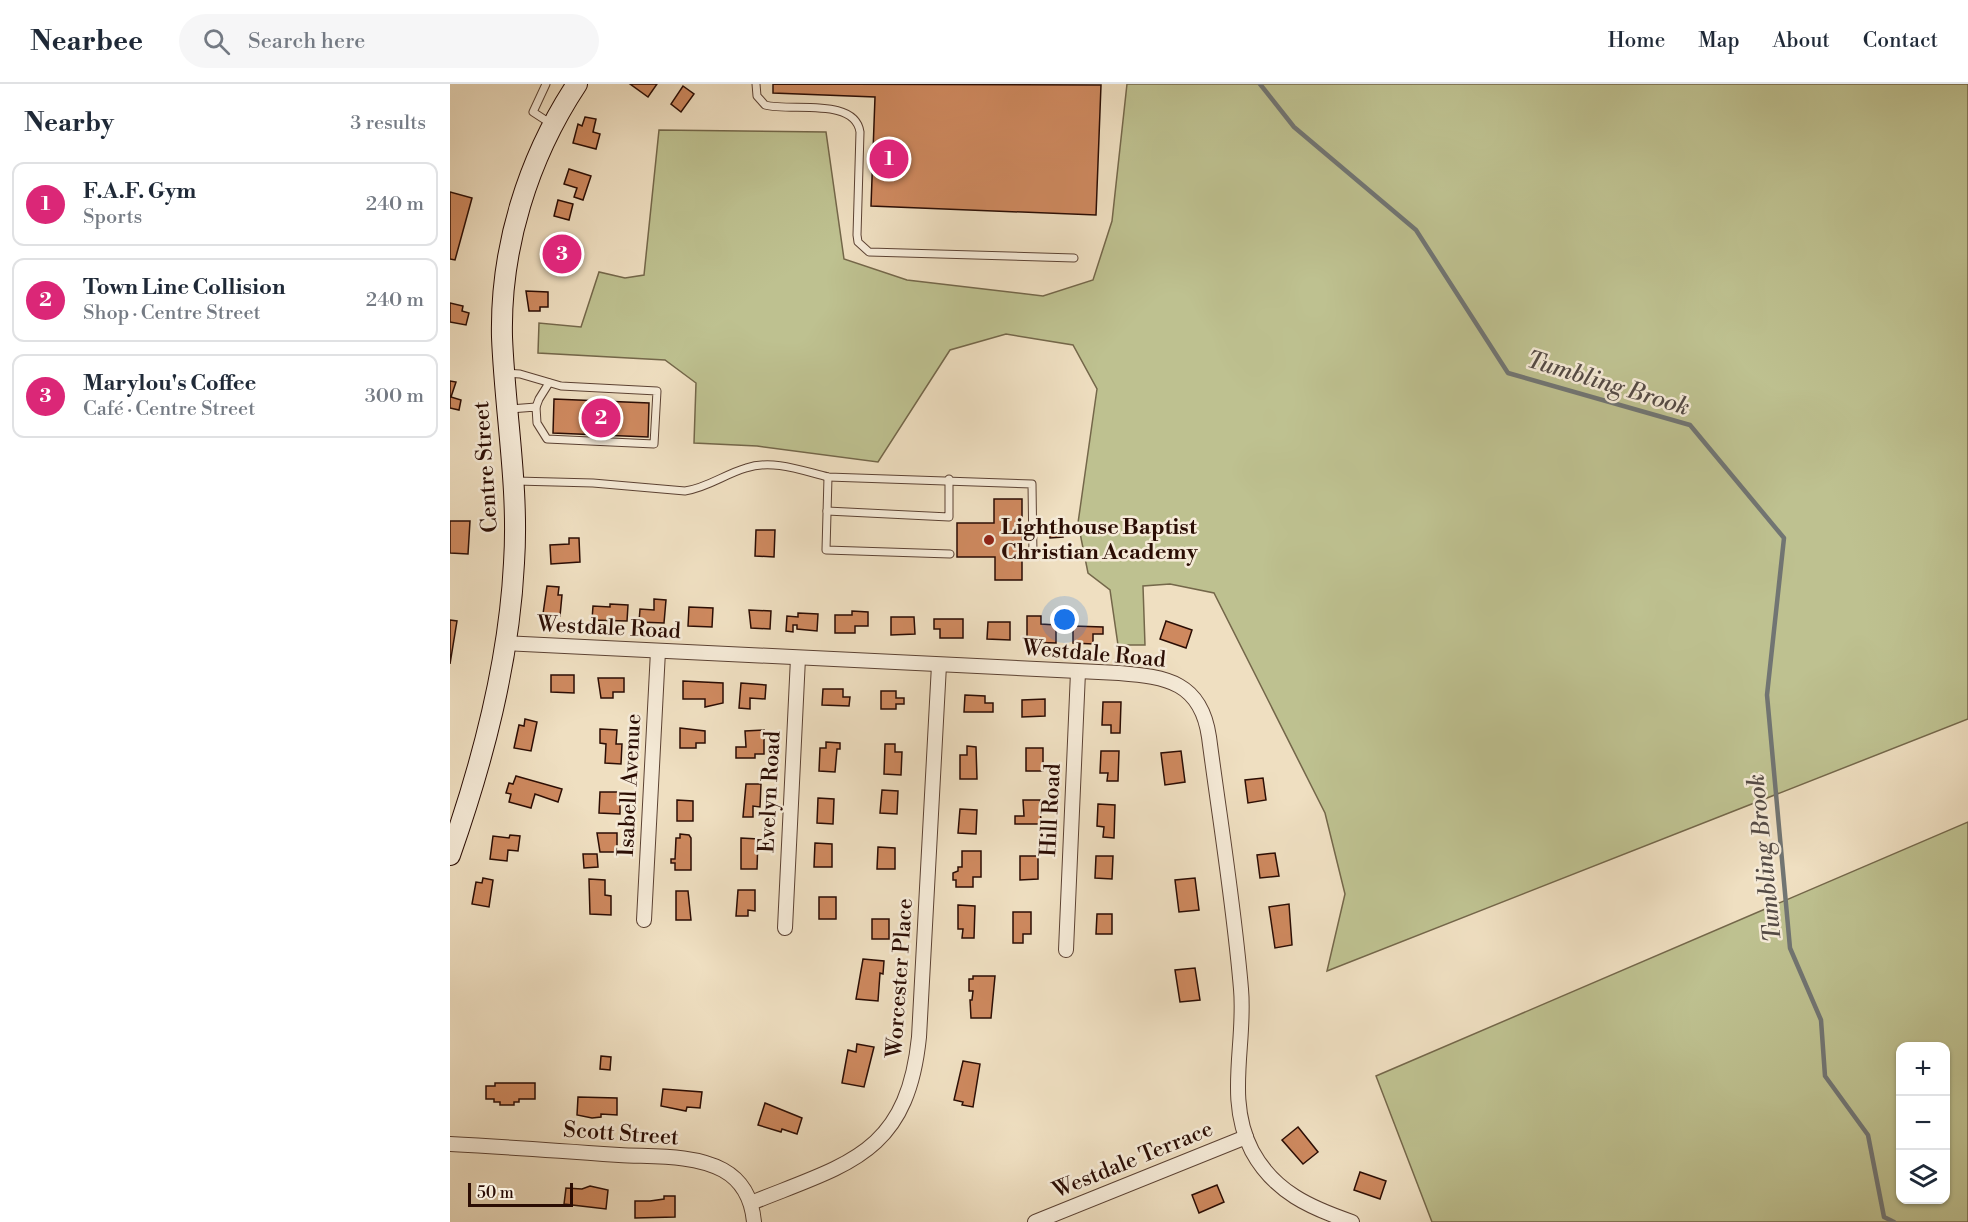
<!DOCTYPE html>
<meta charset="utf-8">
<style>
:root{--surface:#fff;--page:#f6f6f7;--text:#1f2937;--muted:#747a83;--line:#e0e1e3;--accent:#db2777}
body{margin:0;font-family:"Libre Bodoni",serif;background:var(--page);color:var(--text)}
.controls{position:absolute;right:18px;bottom:18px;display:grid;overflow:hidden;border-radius:12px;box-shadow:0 2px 4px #0004}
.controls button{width:54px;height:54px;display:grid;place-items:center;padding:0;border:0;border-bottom:2px solid var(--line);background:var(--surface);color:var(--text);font:30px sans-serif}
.scale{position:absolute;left:18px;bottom:15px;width:105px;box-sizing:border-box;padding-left:6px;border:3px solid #2b0d04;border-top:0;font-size:16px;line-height:21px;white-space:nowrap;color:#2b0d04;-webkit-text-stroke:4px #f5ead7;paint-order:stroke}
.you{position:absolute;left:615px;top:536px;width:21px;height:21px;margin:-15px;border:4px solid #fff;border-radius:50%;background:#1a73e8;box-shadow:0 0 0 9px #1a73e833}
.badge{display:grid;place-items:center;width:39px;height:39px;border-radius:50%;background:var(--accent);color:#fff;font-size:20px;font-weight:700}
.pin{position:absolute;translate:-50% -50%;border:3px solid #fff;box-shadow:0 2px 6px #0006}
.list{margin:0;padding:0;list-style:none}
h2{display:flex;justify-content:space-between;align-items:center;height:78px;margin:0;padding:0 24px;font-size:26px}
h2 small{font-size:20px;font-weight:400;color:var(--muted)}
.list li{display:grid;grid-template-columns:39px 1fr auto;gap:18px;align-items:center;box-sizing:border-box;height:84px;margin:0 12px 12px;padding:0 12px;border:2px solid var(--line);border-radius:12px}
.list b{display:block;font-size:22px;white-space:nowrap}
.list p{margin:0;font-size:20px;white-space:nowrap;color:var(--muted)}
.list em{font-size:20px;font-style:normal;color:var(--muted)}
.icon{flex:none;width:33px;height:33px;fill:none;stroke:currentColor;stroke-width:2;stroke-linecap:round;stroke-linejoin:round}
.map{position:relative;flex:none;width:1518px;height:1138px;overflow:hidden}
header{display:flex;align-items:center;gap:36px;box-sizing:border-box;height:84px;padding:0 30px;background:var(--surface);border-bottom:2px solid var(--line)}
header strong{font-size:28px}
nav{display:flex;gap:33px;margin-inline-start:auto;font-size:21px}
.search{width:420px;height:54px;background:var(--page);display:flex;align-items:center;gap:15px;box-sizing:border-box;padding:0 21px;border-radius:33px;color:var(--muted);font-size:22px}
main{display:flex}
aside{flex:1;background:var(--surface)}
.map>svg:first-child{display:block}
</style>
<header>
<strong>Nearbee</strong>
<div class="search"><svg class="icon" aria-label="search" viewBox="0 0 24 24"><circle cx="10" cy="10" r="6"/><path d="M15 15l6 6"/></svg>Search here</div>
<nav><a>Home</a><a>Map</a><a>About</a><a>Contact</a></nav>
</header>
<main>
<aside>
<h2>Nearby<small>3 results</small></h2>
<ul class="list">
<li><span class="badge">1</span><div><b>F.A.F. Gym</b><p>Sports</p></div><em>240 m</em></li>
<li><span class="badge">2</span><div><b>Town Line Collision</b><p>Shop · Centre Street</p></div><em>240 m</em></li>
<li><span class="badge">3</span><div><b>Marylou's Coffee</b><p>Café · Centre Street</p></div><em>300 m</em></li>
</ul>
</aside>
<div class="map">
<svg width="1518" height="1138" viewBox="0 0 1518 1138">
<rect width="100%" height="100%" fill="#efdfc1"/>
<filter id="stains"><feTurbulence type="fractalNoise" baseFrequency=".00333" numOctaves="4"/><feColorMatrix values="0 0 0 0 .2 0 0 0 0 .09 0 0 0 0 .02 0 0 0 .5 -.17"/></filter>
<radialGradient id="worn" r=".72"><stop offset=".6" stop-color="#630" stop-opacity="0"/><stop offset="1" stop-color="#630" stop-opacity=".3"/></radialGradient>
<g fill="#bec190" stroke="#74674a" stroke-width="1.5" fill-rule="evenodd">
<polygon points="677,0 1518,0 1518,635 877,887 895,810 875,729 764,509 720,500 693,502 695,561 668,561 660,506 638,489 628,439 647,305 623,261 556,250 500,266 428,378 307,362 244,359 246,299 215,276 88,269 89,239 131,243 149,188 175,194 194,191 209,46 376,48 394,175 457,196 593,212 643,196 662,137"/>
<path d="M1518,738v400h-536l-56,-146zM1496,962v154h-46v-154z"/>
</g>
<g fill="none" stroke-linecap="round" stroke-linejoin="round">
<polyline stroke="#717573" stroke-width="4.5" points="810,0 844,43 966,146 1058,289 1240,341 1334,454 1317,611 1340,864 1371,936 1375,992 1418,1051 1434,1133 1444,1138"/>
</g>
<g fill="#ce895f" stroke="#2b0d04" stroke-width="1.5">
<polygon points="180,0 207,0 198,13"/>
<polygon points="323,0 651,1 646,131 421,122 425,13 323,9"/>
<polygon points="233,2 244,10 231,28 221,20"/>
<polygon points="135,33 146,35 143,48 150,50 146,65 123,59 128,40 132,42"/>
<polygon points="119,85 141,92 133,116 124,113 127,104 114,100"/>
<polygon points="0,108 22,114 5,176 0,175"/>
<polygon points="108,116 123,120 119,136 104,132"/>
<polygon points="103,155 126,159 122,184 99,181"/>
<polygon points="76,207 98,208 98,223 90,223 90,227 79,227"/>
<polygon points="0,219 13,222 12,227 19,229 16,241 0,238"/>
<polygon points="0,297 6,298 1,313 11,316 9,326 0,324"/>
<polygon points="104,315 199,319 198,353 103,349"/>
<polygon points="544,415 572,415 572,496 545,496 545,473 507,473 507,439 544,439"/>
<polygon points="0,437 20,437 18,470 0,469"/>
<polygon points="612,445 613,453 600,454 599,446"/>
<polygon points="306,446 325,446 324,473 305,472"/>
<polygon points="119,454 129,454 130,478 101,480 100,461 119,460"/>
<polygon points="97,502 109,503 108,511 112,511 110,532 93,530"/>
<polygon points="204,515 216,516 214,539 189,538 190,525 204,526"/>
<polygon points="160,520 178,521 177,537 142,536 143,522 160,523"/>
<polygon points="239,523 263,524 262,543 238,542"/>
<polygon points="299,526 321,527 320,545 301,544"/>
<polygon points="402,527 418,528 418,542 405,542 405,549 385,549 385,531 402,531"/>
<polygon points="348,529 368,530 367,547 347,545 347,541 343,541 343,548 336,547 337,532 348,533"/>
<polygon points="577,532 591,532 591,540 606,541 606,559 577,558"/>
<polygon points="441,533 464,533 465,550 441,551"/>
<polygon points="484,535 513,535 513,554 490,554 490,545 484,545"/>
<polygon points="0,536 7,537 0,580"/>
<polygon points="716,537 742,546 736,564 710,555"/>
<polygon points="538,538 560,538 560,556 537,555"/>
<polygon points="623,542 653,543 653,550 643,550 643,560 623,559"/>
<polygon points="101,591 124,591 124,609 101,608"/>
<polygon points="148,594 174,594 174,608 163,608 163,614 151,614"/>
<polygon points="233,597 273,599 273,619 255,623 255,615 233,615"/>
<polygon points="291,599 316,601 315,615 300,614 300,625 289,624"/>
<polygon points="373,605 393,605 393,613 400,613 399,622 372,621"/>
<polygon points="431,607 446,607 446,614 454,614 454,620 446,620 446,625 431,625"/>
<polygon points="515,611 535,612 535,619 543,619 543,628 514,628"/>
<polygon points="595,615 595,632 572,633 572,616"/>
<polygon points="653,618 671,618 670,649 661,649 661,641 652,641"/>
<polygon points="75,635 87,638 81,667 64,664 69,641 74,642"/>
<polygon points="230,644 255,647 255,659 246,659 246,664 230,664"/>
<polygon points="150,645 167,646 166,660 172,660 171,680 155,679 156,660 150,659"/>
<polygon points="314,646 314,670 305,670 305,674 286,674 286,663 296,663 295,647"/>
<polygon points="376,658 390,659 390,665 387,665 385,688 369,687 370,664 376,664"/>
<polygon points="435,660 445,660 445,668 452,668 451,691 434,690"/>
<polygon points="517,662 526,663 527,695 510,695 510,671 517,671"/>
<rect x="576" y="664" width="17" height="23"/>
<polygon points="651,667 669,667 668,697 657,697 658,689 650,689"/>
<polygon points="731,667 735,698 715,701 711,669"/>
<polygon points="66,692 112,705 108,718 85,710 81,724 59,718 61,710 56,709 59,699 63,700"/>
<polygon points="813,694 816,716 798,719 795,696"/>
<polygon points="296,700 311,700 310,723 303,722 303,733 293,733"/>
<polygon points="432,706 448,707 447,730 430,729"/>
<polygon points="150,708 170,708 170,730 149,729"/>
<polygon points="368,714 384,715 383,740 367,739"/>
<polygon points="227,716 243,717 243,737 227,737"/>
<polygon points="573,716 590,716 591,740 565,740 565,732 574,732"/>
<polygon points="648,720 665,721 664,754 653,753 654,743 647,742"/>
<polygon points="510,725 527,726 526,750 508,749"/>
<polygon points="147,749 167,749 167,768 150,768"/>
<polygon points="230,750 239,751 241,754 241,786 225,786 225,779 221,779 221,775 225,775 226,754 230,754"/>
<polygon points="60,751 70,752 68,767 58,766 57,777 40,775 43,752 59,754"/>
<polygon points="291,754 308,755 307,785 291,785"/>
<polygon points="365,759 382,760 382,783 364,783"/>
<polygon points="428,763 445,764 445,785 427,785"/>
<polygon points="512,767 531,767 531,793 523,793 523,803 506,803 506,796 503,796 503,789 508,787 508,783 512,783"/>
<polygon points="825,769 829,792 810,794 807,771"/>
<polygon points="133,770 147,770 148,783 134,784"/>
<polygon points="570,772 588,772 588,795 570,796"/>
<polygon points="646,772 663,772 662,795 645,794"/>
<polygon points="33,794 43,796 39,823 22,820 26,798 32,799"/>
<polygon points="745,794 749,826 729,828 725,796"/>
<polygon points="139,795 155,796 155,811 161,812 161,831 140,830"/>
<polygon points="288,806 305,806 305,827 298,826 298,832 286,832"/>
<polygon points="226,807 238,807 241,836 226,836"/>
<rect x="369" y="813" width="17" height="22"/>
<polygon points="839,820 842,861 825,864 819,823"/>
<polygon points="508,821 525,822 524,854 512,854 513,845 508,845"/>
<polygon points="563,828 581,828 581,850 573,850 573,859 563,859"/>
<polygon points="647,830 662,830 662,850 646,850"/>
<rect x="422" y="835" width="17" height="20"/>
<polygon points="413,875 434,877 433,890 430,889 428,917 406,915"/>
<polygon points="745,884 750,916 730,918 725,886"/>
<polygon points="523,892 545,892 541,934 521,934 520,916 522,916 523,907 519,907 519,895 523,895"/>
<polygon points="407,960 424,963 414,1003 392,999 398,966 406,968"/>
<polygon points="151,972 161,973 160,986 150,985"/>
<polygon points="513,977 530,980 523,1023 512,1021 513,1018 504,1016"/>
<polygon points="45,999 85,999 85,1015 69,1015 69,1018 64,1018 64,1021 50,1021 50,1018 44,1018 44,1015 36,1015 36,1002 45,1002"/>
<polygon points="213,1005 252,1008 250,1024 237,1023 236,1027 211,1022"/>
<polygon points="128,1013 167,1014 167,1031 151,1030 151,1033 142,1034 127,1031"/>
<polygon points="315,1019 352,1034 347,1050 332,1045 331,1048 308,1041"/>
<polygon points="848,1043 868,1068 853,1080 832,1056"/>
<polygon points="910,1088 936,1097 930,1115 904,1106"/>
<polygon points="767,1101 774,1118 749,1129 742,1111"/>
<polygon points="140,1102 158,1106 156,1125 114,1120 116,1104 132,1105"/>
<polygon points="214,1112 225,1112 225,1133 185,1134 185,1117 200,1117 214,1115"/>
</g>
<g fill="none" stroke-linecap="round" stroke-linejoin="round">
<g stroke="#5c4233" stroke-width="9">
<g id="lane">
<polyline points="96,0 83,28 103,41"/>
<path d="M306,0l1,12 8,9c26,7 90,-8 95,27l-3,103 1,7 11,10 205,6"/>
<polyline points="56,289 70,290 111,302 207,307 204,360 97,355 87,339 86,323 60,325"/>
<polyline points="86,323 89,315 99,299"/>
<polyline points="378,393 376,466 500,470"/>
<path d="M66,397l77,2 92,8c22,-3 40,-17 61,-23 27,-9 57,3 82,9l204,7 1,71"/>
<polyline points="377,427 499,433 499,395"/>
</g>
</g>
<g stroke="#5c4233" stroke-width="16">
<g id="street">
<path d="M55,559l614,30c48,4 82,9 90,64 11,84 25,168 32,252 5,55 -16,110 11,162 22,41 59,57 100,71"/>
<polyline points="194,836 208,567"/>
<polyline points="335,844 348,574"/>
<polyline points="616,866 628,588"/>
<path d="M0,1060c56,3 113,7 169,11 33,2 74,-1 104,15 20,11 29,30 31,52"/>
<path d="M301,1119c96,-39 156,-48 168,-166l20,-372"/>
<polyline points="585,1138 796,1053"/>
</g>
</g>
<g stroke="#2b0d04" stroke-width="22">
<path id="secondary" d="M0,771c33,-94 59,-192 64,-292 5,-76 -9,-150 -12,-226 -2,-89 26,-179 75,-253"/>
</g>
<use href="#lane" stroke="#f5ead7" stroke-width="7"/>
<use href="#street" stroke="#f5ead7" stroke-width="14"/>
<use href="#secondary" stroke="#f5ead7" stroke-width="20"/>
</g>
<circle fill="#8f2418" stroke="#f5ead7" stroke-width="2" cx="539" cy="456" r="6"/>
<g text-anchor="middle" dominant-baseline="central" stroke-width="5" stroke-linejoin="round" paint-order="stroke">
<g font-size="22" fill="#2b0d04" stroke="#f5ead7">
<text transform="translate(36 383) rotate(-94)">Centre Street</text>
<text transform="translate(159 544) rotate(3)">Westdale Road</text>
<text transform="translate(644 570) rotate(5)">Westdale Road</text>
<text transform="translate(180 701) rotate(-87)">Isabell Avenue</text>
<text transform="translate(320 708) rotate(-87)">Evelyn Road</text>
<text transform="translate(601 726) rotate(-87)">Hill Road</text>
<text transform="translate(450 894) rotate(-86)">Worcester Place</text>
<text transform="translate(171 1050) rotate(4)">Scott Street</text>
<text transform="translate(683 1076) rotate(-22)">Westdale Terrace</text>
</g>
<g font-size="22" font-weight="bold" fill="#2b0d04" stroke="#f5ead7" text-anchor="start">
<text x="551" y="443">Lighthouse Baptist<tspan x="551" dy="25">Christian Academy</tspan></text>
</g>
<g font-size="24" font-style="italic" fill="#544a45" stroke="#f5ead7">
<text transform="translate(1158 300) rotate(17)">Tumbling Brook</text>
<text transform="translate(1315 774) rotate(-96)">Tumbling Brook</text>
</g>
</g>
<rect width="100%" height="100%" filter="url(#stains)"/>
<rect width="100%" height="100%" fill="url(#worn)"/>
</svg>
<div class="controls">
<button>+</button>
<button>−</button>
<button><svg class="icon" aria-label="layers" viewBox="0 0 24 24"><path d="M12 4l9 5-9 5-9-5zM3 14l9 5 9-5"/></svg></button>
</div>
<div class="scale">50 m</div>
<div class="you"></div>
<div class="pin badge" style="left:439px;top:75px">1</div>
<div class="pin badge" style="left:151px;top:334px">2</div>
<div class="pin badge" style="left:112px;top:170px">3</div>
</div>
</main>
